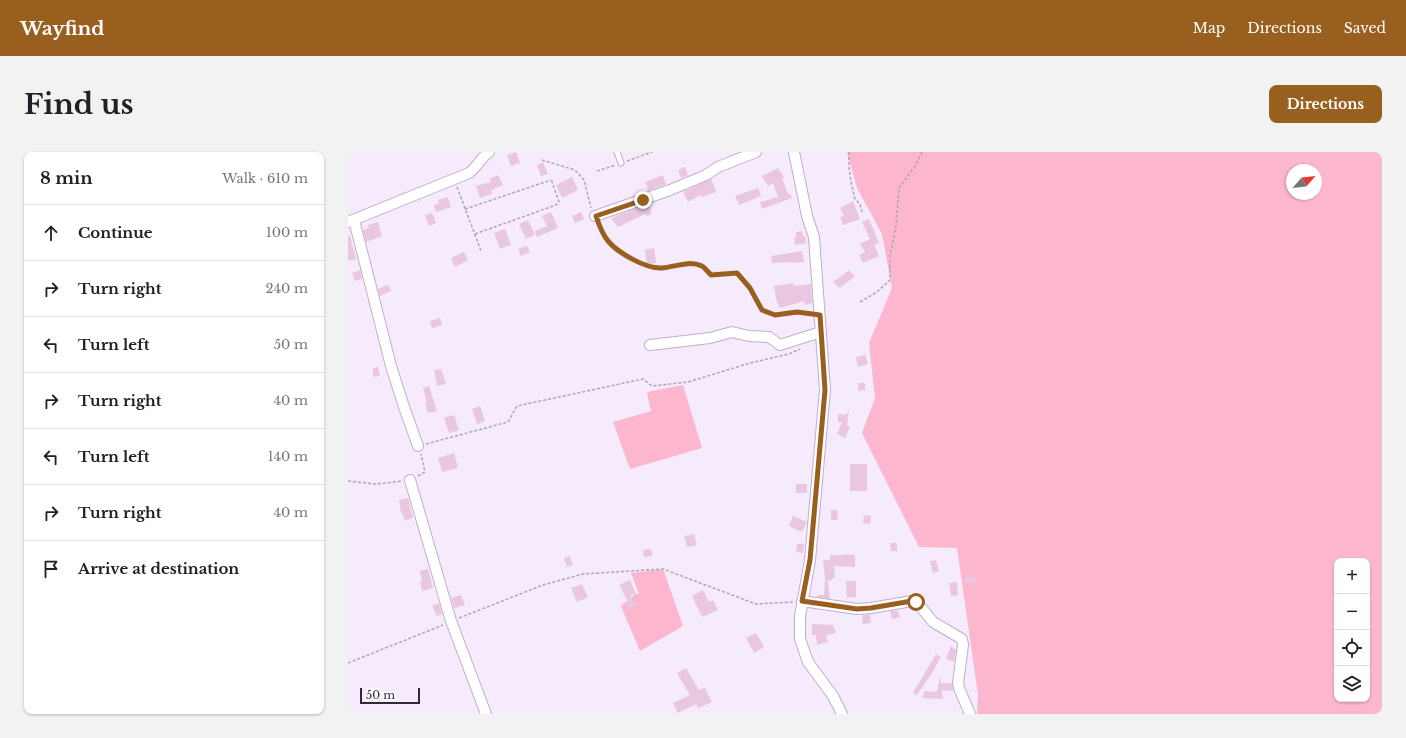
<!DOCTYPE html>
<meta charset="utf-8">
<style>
:root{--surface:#fff;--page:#f2f2f2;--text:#202124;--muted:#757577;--line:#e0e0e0;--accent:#995f1e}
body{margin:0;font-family:"Libre Baskerville",serif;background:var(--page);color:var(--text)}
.controls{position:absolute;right:12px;bottom:12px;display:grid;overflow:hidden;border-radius:8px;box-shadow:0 1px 3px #0004}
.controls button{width:36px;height:36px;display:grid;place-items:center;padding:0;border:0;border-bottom:1px solid var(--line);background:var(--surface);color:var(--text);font:20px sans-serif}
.compass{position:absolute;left:938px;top:12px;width:36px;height:36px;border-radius:50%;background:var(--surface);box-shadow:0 1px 3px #0004;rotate:63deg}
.scale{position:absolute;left:12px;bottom:10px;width:60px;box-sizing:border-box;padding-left:4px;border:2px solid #312936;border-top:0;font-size:11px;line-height:14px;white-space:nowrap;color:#312936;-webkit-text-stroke:3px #fff;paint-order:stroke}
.stop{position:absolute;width:12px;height:12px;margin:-9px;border:3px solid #995f1e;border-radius:50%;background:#fff}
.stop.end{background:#995f1e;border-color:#fff;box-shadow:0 1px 4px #0008}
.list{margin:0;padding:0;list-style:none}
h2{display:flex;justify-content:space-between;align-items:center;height:52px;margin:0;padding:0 16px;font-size:17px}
h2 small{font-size:13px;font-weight:400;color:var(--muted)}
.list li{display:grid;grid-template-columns:26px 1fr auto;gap:12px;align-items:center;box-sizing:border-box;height:56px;padding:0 16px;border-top:1px solid var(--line)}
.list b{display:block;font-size:15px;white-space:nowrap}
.list em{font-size:13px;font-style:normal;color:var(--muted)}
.icon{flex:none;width:22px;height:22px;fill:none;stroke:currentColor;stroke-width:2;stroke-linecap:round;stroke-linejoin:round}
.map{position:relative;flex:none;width:1034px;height:562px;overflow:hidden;border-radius:8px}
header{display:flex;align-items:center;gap:24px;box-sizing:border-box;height:56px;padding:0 20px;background:var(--accent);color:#fff}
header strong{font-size:19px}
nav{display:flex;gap:22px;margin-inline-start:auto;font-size:14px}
.intro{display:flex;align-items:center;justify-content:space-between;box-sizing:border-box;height:96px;padding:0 24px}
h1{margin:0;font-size:28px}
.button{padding:10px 18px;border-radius:8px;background:var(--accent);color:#fff;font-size:14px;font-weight:700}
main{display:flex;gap:24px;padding:0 24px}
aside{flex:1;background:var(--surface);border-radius:8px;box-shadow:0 1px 3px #0004}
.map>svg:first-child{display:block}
</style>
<header>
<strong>Wayfind</strong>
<nav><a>Map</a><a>Directions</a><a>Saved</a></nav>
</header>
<div class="intro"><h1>Find us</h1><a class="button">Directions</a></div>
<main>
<aside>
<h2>8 min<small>Walk · 610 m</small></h2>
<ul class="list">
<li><svg class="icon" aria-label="ahead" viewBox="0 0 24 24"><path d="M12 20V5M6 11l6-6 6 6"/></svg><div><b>Continue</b></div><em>100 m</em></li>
<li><svg class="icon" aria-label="right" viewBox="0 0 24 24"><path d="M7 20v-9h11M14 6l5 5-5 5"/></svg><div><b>Turn right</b></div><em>240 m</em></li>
<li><svg class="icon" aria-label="left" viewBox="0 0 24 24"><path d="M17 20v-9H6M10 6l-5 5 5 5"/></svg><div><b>Turn left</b></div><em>50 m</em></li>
<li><svg class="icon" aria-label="right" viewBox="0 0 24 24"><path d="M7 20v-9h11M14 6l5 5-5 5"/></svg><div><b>Turn right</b></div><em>40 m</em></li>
<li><svg class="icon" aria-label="left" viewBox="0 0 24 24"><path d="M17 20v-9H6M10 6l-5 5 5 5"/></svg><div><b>Turn left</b></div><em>140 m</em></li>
<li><svg class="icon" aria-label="right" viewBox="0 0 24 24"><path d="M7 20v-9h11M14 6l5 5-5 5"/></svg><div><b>Turn right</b></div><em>40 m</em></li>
<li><svg class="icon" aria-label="arrive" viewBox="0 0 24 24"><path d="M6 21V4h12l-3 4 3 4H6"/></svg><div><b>Arrive at destination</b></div></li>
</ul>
</aside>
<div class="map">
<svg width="1034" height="562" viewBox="0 0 1034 562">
<rect width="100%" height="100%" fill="#f6eafd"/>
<g fill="#fcb6cd" fill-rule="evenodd">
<path d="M499,0h535v562h-405l1,-19 -21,-147 -38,-1 -57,-114 13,-35 -6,-55 23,-55 -10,-54 -25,-46zM944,18h24v24h-24zM989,409h30v138h-30z"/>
<polygon points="335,233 354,296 282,317 265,270 303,259 299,240"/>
<polygon points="315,417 335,474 292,499 273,454 288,442 291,442 283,421"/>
</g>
<g fill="#e8c7df">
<polygon points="168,0 172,11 163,14 159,3"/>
<polygon points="195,10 200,22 193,24 189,13"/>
<polygon points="337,15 340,23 333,26 330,18"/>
<polygon points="430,16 436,25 434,26 440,42 442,42 444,46 414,57 412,50 430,45 425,31 420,34 414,24"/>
<polygon points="150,23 155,33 143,38 144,42 132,46 128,34 143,30 141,27"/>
<polygon points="315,23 318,32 300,39 298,35 300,35 297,30"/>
<polygon points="224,25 230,38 214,46 208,33"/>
<polygon points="363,27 368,40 354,45 353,43 340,50 335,40"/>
<polygon points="410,36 413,44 391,53 387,44"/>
<polygon points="100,45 103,55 88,60 86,53 91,52 90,48"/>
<polygon points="505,49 512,67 495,73 492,65 496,64 492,56"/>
<polygon points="300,52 304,62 298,64 297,62 270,75 263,67 268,64"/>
<polygon points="203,60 210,76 189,85 187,79 199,74 194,64"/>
<polygon points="233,60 236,67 227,71 224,64"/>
<polygon points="84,61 88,71 81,74 77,63"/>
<polygon points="521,67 531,91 526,93 531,104 515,111 511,103 517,100 512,92 522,87 514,70"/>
<polygon points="180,68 187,83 178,87 171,72"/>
<polygon points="30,70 34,84 18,90 15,78 21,76 20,73"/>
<polygon points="157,77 163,93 152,97 146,81"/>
<polygon points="454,79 455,84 457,84 458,91 447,93 446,86 448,85 448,80"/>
<polygon points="0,84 2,84 8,107 0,109"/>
<polygon points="179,94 182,100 173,104 170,97"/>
<polygon points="306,96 308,111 299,112 297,98"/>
<polygon points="454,99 456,110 442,111 442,110 424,111 423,104"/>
<polygon points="116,100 120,108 107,115 103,106"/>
<polygon points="12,118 14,127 7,129 4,121"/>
<polygon points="501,118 507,124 492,136 485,130"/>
<polygon points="445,131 446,134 463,132 464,151 457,153 456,149 432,156 428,147 426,134"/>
<polygon points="40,133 43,139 32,144 30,137"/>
<polygon points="92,166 94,173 84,176 82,169"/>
<polygon points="517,203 520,212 510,215 508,205"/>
<polygon points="30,215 32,224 26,225 24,217"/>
<polygon points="93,217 98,232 89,234 86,218"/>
<polygon points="510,231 517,231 517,238 510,239"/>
<polygon points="81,234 89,259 80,261 77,251 79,251 75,236"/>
<polygon points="132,254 137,269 129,272 124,257"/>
<polygon points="501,258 499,274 502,275 497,286 489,282 494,270 490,270 490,262 498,263"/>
<polygon points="106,263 111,278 101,281 96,266"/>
<polygon points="106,301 110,316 94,320 90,306"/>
<rect x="502" y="312" width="17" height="27"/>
<rect x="448" y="332" width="11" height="9"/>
<polygon points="60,346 65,366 57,369 54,361 53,361 51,348"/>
<polygon points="483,358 489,358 490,368 483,368"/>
<polygon points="516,363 523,364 522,372 515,371"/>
<polygon points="445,364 459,370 454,380 441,374"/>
<polygon points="346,382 349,393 339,395 336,384"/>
<polygon points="542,391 549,391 549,399 543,399"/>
<polygon points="449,392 456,392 455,401 448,400"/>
<polygon points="303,397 304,404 296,405 295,398"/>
<polygon points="498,402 507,403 507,415 486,414 487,426 484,426 484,428 477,430 480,430 482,447 470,445 469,443 476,443 477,426 475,408 482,408 482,403 498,403"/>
<polygon points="222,404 225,413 219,415 216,406"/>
<polygon points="588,408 591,419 585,421 582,409"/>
<polygon points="80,417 85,436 74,439 72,430 74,429 72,419"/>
<polygon points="629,424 629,430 617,432 617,425"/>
<polygon points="282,428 288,442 282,444 288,453 281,457 278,452 280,450 271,433"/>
<polygon points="498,429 508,429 508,445 499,446"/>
<polygon points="609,430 610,443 603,444 601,431"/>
<polygon points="234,432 240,445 229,450 223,436"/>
<polygon points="355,438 361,450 365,448 370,458 354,465 344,444"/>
<polygon points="113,443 117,453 106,456 103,446"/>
<polygon points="91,451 94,462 89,464 84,454"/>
<polygon points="549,458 552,465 544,467 542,459"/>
<polygon points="514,463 522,463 523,471 515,472"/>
<polygon points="464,472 485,473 488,481 478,483 480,490 469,493 468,483 464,483"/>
<polygon points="408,481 416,495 406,501 398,486"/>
<polygon points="603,494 608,498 606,510 598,507"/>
<polygon points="588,502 593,505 584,521 569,543 565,541"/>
<polygon points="338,516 351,538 357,536 364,550 350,556 348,552 330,561 325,551 342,543 329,521"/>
<polygon points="592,526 593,526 593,531 604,531 605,539 594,538 595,547 575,546 576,539 589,540"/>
</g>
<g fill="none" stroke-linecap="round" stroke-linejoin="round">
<g stroke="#c1aecd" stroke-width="7">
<polyline id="service" points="269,0 273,11"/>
</g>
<g stroke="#c1aecd" stroke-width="12">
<g id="minor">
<polyline points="446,0 459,64 466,85 477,238 462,408 452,464 452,487 460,510 485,544 494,562"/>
<polyline points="247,64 322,38 358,23 370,15 408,0"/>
<polyline points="6,68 43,214 56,255 70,294"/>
<path d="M0,70l121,-49c8,-6 12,-15 20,-21"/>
<polyline points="302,193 362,186 384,180 401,184 421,185 432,193 473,180"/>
<polyline points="62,328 103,469 138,562"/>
<polyline points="454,449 509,457 523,456 564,449 569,450 572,454 585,470 614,487 615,493 610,531 611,536 622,562"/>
</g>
</g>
<g stroke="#aea4b4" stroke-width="1.5" stroke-dasharray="3 2" stroke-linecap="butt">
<polyline points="501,0 501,15 503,30 507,47 512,52 514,60"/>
<polyline points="194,8 227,18 236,28 243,56"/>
<polyline points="279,9 304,0"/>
<polyline points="249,19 268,13"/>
<polyline points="109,35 133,99"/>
<polyline points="117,57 203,28"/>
<path d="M250,72c3,7 6,13 11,19 12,11 36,26 53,25 13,-1 26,-8 40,-2 3,2 6,6 9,9l26,-2 13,15 12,22 13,5 22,-3 14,2"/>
<polyline points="127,82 208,53 211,50 203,27"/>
<polyline points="512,150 529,140 542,128 542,104 548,74 551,36 567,14 574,0"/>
<polyline points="78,292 160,270 169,254 295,227 304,234 340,230 402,211 441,202 452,197"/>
<polyline points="70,324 77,320 73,302"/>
<polyline points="0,329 28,332 54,329"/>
<polyline points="111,466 195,433 235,422 315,417 408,452 445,450"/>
<polyline points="0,511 95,473"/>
</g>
<use href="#service" stroke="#fff" stroke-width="5"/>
<use href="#minor" stroke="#fff" stroke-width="10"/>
</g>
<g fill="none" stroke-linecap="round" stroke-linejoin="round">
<path stroke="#995f1e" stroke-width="5" d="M295,48l-47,16c3,9 6,18 12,25 10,12 38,28 54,27 13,-1 27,-8 40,-2 3,2 6,6 9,9l26,-2 13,15 12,22 13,5 22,-3 23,3 5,75 -15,170 -8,41 55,8 14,-1 41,-7 4,1"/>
</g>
</svg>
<div class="controls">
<button>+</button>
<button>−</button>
<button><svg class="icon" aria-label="locate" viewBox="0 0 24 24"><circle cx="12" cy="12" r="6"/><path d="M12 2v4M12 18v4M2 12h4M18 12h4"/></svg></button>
<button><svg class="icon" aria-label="layers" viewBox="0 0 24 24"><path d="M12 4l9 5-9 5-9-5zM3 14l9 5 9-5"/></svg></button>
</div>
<svg class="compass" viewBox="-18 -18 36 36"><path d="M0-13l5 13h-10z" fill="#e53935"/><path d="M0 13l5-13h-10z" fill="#757577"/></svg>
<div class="scale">50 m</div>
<div class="stop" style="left:568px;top:450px"></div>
<div class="stop end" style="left:295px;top:48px"></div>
</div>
</main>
